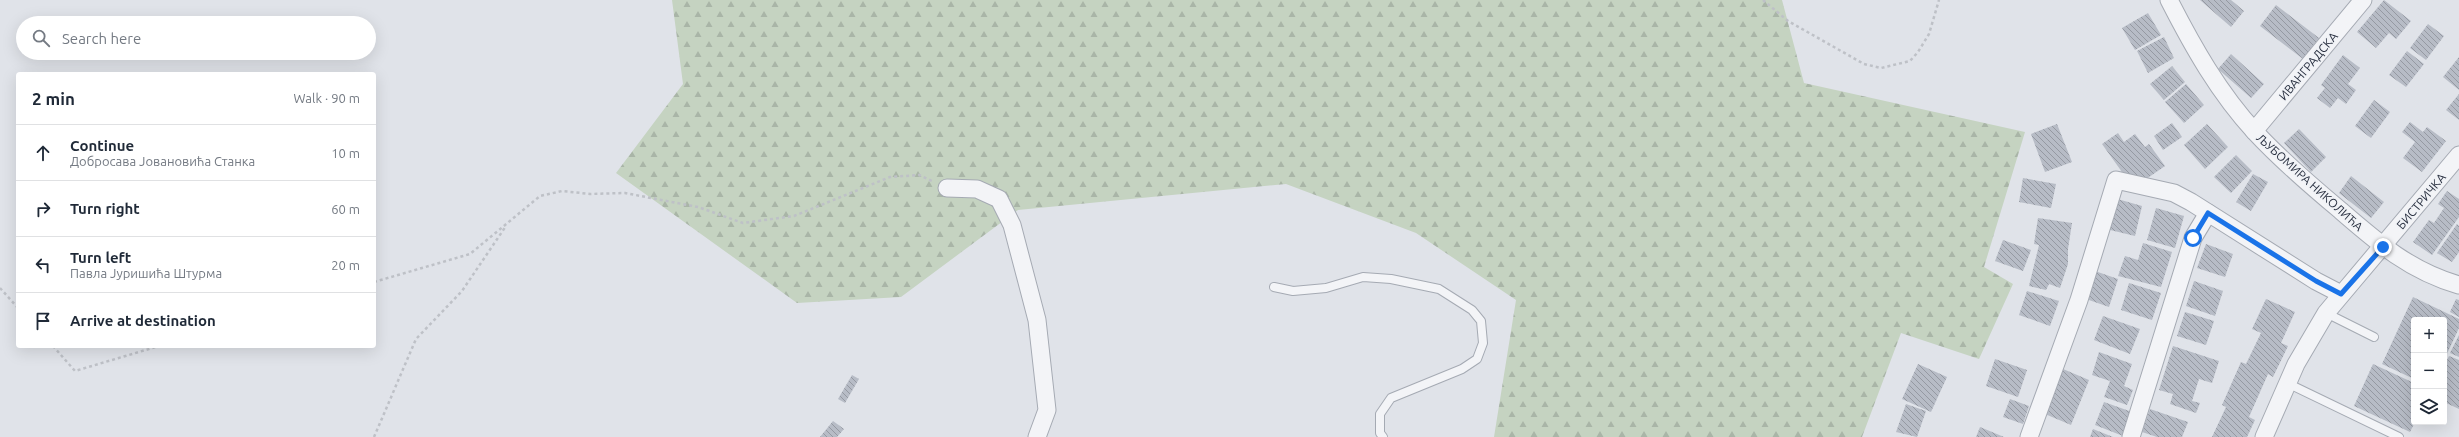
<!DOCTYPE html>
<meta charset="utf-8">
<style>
:root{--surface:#fff;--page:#f2f2f3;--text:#1f2937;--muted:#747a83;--line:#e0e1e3}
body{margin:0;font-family:Ubuntu,sans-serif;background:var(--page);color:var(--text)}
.controls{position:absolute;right:12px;bottom:12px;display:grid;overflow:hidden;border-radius:4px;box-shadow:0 4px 16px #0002}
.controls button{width:36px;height:36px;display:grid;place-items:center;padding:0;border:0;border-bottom:1px solid var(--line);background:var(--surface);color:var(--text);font:20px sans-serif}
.stop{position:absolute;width:12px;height:12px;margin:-9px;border:3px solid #1a73e8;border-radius:50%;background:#fff}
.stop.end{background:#1a73e8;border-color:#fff;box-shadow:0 1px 4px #0008}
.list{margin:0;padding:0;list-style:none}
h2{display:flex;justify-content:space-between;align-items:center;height:52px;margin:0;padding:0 16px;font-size:17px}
h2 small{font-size:13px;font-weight:400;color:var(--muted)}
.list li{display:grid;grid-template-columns:26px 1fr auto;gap:12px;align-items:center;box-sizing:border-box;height:56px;padding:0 16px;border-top:1px solid var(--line)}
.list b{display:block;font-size:15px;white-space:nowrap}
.list p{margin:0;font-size:13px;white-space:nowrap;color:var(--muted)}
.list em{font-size:13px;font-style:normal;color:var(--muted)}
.icon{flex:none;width:22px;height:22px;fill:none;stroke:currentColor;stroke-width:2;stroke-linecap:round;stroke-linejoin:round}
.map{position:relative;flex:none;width:2459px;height:437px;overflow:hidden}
.search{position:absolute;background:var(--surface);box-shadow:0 4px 16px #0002;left:16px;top:16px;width:360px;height:44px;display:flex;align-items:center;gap:10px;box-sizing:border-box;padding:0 14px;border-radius:22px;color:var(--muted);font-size:15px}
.panel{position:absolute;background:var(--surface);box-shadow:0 4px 16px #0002;left:16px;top:72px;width:360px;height:276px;border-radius:4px}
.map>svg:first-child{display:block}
</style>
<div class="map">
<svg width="2459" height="437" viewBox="0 0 2459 437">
<defs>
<pattern id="forest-firs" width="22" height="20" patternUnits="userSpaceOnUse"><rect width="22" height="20" fill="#c5d3c1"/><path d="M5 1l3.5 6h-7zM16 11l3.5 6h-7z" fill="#a9b5a7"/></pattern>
<pattern id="building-back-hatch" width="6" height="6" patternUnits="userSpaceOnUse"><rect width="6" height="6" fill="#b7bcc6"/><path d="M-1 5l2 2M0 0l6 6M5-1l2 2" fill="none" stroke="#9599a2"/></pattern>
</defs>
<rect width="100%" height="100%" fill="#e0e3e9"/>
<polygon fill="url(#forest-firs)" points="672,0 1782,0 1804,83 2025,132 1984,267 2013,284 1979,359 1901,333 1862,437 1494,437 1516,300 1416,233 1286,184 1018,210 901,297 797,303 616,173 683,84"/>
<g fill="url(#building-back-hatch)">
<polygon points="2200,0 2231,0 2244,11 2231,27"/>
<polygon points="2384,0 2411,21 2396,39 2389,33 2376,48 2357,32"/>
<polygon points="2276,5 2319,38 2303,59 2260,26"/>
<polygon points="2148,13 2161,35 2135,50 2122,28"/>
<polygon points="2428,24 2444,36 2426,60 2410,48"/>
<polygon points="2164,37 2174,58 2148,73 2137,51"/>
<polygon points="2407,51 2424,64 2406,87 2389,75"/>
<polygon points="2231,54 2264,84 2251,98 2218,69"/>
<polygon points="2343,55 2360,68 2348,84 2356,90 2346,104 2338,98 2330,108 2317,98 2325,88 2321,85"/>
<polygon points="2459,57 2459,90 2443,77"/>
<polygon points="2172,66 2185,82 2164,100 2150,84"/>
<polygon points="2186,84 2204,105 2184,123 2165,102"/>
<polygon points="2459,94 2459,120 2446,110"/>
<polygon points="2374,100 2390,112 2371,138 2355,126"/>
<polygon points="2410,122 2423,132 2427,127 2446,141 2422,172 2403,158 2415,142 2402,132"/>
<polygon points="2172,123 2182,137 2163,150 2154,136"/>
<polygon points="2057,124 2072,162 2045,172 2031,134"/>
<polygon points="2207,124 2228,147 2205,169 2184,145"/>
<polygon points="2299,129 2326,157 2311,172 2284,143"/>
<polygon points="2118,133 2124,142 2135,134 2145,147 2149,144 2165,166 2139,184 2133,174 2127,179 2102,144"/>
<polygon points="2236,155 2252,171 2231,193 2214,177"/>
<polygon points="2253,174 2268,182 2251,211 2236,202"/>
<polygon points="2351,176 2384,202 2371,218 2339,193"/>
<polygon points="2023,178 2056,184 2051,208 2019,202"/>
<polygon points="2447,191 2459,199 2459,217 2432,255 2413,242 2429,220 2434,223 2444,208 2438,204"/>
<polygon points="2114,198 2142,206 2135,236 2106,229"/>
<polygon points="2156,208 2184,216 2175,248 2147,240"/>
<polygon points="2038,218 2072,223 2068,249 2068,264 2060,288 2049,284 2046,290 2029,286 2039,245 2034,244"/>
<polygon points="2457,224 2459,226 2459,252 2452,262 2437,253"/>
<polygon points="2003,240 2031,250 2023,271 1995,261"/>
<polygon points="2143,243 2172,252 2161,287 2118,276 2125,256 2138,260"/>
<polygon points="2206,244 2233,254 2225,277 2197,268"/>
<polygon points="2095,271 2118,279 2109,307 2086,299"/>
<polygon points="2194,281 2223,291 2215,316 2186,306"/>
<polygon points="2129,283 2161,293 2152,320 2121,310"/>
<polygon points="2027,291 2059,301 2050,326 2019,315"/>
<polygon points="2413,297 2459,319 2459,328 2444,360 2444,320 2414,320 2414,379 2382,364"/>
<polygon points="2266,299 2295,312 2281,343 2288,346 2273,377 2268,374 2249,417 2255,420 2247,437 2212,437 2226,407 2222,405 2241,362 2246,364 2261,333 2252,329"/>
<polygon points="2456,299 2459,300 2459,317 2450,312"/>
<polygon points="2185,312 2214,321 2206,345 2177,336"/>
<polygon points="2103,316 2140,329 2130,354 2094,340"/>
<polygon points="2459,335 2459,357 2450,353"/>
<polygon points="2173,346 2219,361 2212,383 2199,379 2192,401 2200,403 2196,413 2170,404 2173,394 2159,390"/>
<polygon points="2099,352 2132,364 2124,386 2133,390 2127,405 2104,397 2110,381 2092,375"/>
<polygon points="2449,356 2459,360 2459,409 2444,402 2444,366"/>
<polygon points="1995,359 2027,370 2018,397 1986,386"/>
<polygon points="1918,364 1947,377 1931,412 1902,399"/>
<polygon points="2373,364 2414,383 2415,422 2410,432 2354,406"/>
<polygon points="2063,369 2089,380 2071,425 2045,414"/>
<polygon points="852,375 859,379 845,403 838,399"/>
<polygon points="2010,399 2029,406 2023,424 2003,417"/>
<polygon points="2104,402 2132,412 2123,436 2095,425"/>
<polygon points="1906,404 1926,411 1917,437 1896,432"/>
<polygon points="2150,409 2188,422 2182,437 2157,437 2142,432"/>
<polygon points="833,421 844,429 837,437 820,437"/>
<polygon points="1980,427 2004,437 1976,437"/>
<polygon points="2093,429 2113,437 2090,437"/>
</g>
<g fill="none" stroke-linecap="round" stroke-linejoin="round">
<g stroke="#a5aab3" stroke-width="10">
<g id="lane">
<polyline points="1274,287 1293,291 1326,288 1363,277 1391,279 1439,289 1472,310 1481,321 1483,343 1477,359 1462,369 1391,398 1380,414 1380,433 1383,437"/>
<polyline points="2326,313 2374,337"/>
<polyline points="2287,383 2399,437"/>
</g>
</g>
<g stroke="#a5aab3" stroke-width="19">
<g id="street">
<path d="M2169,0c24,47 50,93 86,132 26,28 55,53 85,78 38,33 70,61 119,75"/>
<polyline points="2254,131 2363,0"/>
<polyline points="947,188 977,189 999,199 1012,225 1037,320 1047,410 1037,437"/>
<polyline points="2029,437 2079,300 2116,180 2174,193 2191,202 2316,281 2341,294"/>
<polyline points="2131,437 2193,238 2208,213"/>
<polyline points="2264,437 2296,364 2326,313 2459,155"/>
</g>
</g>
<g stroke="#bec1c7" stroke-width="2.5" stroke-dasharray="3 3" stroke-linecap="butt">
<polyline points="1763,0 1788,21 1864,64 1881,68 1910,61 1918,52 1929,34 1939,0"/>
<polyline points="374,282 470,254 540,196 562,191 590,194 625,193 698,207 743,223 794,216 890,177 919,175 932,181"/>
<polyline points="0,288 18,308"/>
<polyline points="53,346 75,371 159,346"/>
<polyline points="374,437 416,339 462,291 506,226"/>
</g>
<use href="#lane" stroke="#f3f4f7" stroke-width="8"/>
<use href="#street" stroke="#f3f4f7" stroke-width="17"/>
</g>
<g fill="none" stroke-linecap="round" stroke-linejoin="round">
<polyline stroke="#1a73e8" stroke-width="5" points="2193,238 2208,213 2316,281 2341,294 2383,247"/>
</g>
<g text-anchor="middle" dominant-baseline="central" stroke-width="3" stroke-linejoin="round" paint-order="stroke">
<g font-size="12" fill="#293040" stroke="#f0f2f6">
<text transform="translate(2308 66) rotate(-50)">ИВАНГРАДСКА</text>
<text transform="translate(2310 182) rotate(42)">ЉУБОМИРА НИКОЛИЋА</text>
<text transform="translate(2421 201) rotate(-50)">БИСТРИЧКА</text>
</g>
</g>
</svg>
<div class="controls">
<button>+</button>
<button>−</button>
<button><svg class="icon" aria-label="layers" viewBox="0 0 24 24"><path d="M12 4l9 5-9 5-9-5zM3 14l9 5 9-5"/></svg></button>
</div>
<div class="stop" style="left:2193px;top:238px"></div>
<div class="stop end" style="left:2383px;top:247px"></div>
<div class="search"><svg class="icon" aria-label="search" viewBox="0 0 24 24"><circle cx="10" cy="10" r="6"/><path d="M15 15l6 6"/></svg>Search here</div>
<section class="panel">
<h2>2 min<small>Walk · 90 m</small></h2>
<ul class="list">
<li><svg class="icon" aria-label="ahead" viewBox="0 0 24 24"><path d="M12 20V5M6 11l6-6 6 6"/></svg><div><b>Continue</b><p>Добросава Јовановића Станка</p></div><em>10 m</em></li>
<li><svg class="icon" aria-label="right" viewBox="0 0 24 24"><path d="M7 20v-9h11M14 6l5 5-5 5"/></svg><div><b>Turn right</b></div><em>60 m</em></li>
<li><svg class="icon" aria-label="left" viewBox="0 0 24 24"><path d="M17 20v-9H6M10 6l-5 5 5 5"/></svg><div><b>Turn left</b><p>Павла Јуришића Штурма</p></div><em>20 m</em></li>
<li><svg class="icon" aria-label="arrive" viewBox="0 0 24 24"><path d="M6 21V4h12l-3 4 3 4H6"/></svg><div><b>Arrive at destination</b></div></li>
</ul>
</section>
</div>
